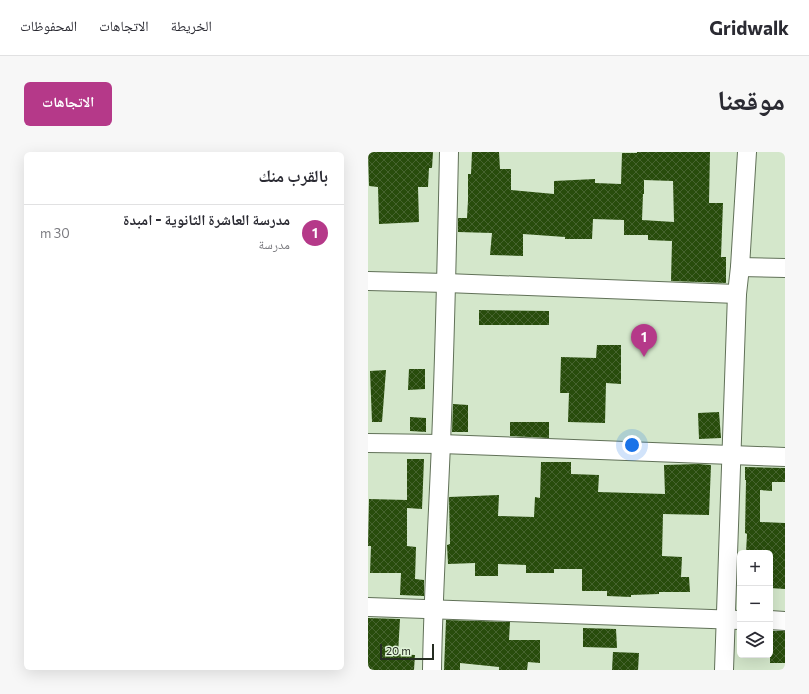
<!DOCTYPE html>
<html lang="ar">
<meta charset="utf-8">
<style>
:root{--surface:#fff;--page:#f7f7f7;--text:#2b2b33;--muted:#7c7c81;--line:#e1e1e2;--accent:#b53989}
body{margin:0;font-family:Commissioner,"Noto Naskh Arabic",sans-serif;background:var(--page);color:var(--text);direction:rtl}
.controls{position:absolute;right:12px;bottom:12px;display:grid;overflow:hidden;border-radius:6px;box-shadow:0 4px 16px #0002}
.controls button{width:36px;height:36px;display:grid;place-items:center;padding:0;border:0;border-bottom:1px solid var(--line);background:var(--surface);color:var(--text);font:20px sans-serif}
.scale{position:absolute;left:12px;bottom:10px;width:54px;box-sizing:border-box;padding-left:4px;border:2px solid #252c22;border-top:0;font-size:11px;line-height:14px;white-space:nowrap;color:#252c22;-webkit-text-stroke:3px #e1f4d8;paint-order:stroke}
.you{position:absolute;left:264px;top:293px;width:14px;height:14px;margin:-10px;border:3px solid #fff;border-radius:50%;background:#1a73e8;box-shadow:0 0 0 6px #1a73e833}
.badge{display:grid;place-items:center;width:26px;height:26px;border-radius:50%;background:var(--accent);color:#fff;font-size:13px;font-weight:700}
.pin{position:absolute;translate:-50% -33px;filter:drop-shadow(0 1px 2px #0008)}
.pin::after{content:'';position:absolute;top:21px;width:14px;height:12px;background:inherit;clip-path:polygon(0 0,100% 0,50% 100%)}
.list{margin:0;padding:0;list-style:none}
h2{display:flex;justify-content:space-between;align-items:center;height:52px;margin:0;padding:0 16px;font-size:17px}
h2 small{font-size:13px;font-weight:400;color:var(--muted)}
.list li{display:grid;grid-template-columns:26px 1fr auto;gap:12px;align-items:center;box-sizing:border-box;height:56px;padding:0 16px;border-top:1px solid var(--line)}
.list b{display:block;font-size:15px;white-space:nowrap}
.list p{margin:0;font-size:13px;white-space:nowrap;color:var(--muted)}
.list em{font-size:13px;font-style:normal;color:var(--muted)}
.icon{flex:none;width:22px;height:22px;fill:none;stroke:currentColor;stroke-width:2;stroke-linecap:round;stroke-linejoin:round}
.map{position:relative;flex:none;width:417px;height:518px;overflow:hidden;direction:ltr;border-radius:6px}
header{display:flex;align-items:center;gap:24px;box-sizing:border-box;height:56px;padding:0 20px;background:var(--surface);border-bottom:1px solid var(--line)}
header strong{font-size:19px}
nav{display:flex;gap:22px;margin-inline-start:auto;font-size:14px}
.intro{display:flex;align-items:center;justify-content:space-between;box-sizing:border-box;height:96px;padding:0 24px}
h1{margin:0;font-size:28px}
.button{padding:10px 18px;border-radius:6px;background:var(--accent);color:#fff;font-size:14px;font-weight:700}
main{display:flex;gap:24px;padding:0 24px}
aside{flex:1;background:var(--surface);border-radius:6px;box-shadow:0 4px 16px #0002}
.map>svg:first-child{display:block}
</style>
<header>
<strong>Gridwalk</strong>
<nav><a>الخريطة</a><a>الاتجاهات</a><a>المحفوظات</a></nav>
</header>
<div class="intro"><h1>موقعنا</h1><a class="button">الاتجاهات</a></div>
<main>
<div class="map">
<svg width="417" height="518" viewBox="0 0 417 518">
<defs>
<pattern id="building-cross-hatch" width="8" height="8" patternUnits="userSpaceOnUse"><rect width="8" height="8" fill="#284c0c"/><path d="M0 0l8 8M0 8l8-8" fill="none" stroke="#46632f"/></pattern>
</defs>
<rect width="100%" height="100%" fill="#d4e7cb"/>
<g fill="url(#building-cross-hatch)" fill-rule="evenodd">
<polygon points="0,0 65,0 64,16 61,16 60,35 50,35 51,70 11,72 10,35 1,34"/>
<path d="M104,0h27l1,17h11v21l43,4v-13l41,-2v4l26,1 1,-31h15v-1h73l-1,51h14l-2,54h5v26l-55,-2 1,-40 -24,-1v-5h-24v-15l-31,-1 -1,20h-27v-2l-42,-3v22l-33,-1 2,-22 -34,-1v-14h9l1,-18v-26h3zM276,28l29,1 1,41 -32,-2 1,-26h1z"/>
<polygon points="111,158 181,159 181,173 111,173"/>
<polygon points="229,193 253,193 253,232 238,231 237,271 200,270 201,241 192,241 193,205 228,206"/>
<polygon points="41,217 57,217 57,237 40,238"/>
<polygon points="18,218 14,270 4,270 2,219"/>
<polygon points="85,252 100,253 100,280 84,280"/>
<polygon points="351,260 353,286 331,287 330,261"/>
<polygon points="42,265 58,266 58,280 42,279"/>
<polygon points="142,270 181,270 181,286 142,284"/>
<polygon points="39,307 56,307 54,357 39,356 39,394 48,395 47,427 56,428 56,444 32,443 33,421 2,421 3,394 0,394 1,347 39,348"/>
<polygon points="173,310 203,310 203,322 231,323 230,340 297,342 296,313 330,312 343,313 341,363 295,362 294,404 314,405 313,425 321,425 322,440 291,440 291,442 263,443 263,445 239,444 239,439 214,439 214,417 186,417 186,421 158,421 158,413 130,412 130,424 107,424 107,411 80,412 79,393 82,392 81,345 131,343 130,364 166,365 167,345 172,346"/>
<polygon points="377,315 417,316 417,330 404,330 404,339 392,338 392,370 417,371 417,437 402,436 402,401 378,401 379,382 377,381 378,328 377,328"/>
<polygon points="0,466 32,467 30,502 47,503 46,518 0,518"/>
<polygon points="78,468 142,470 141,488 172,488 172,511 160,510 159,518 131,518 131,515 92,511 92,518 76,518"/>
<polygon points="215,476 248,477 249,496 215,495"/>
<rect x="402" y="479" width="15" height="32"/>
<polygon points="245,500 271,501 270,518 244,518"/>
</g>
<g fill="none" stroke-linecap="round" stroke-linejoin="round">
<g stroke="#617158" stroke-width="20">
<g id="street">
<polyline points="372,115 417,116"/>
<polyline points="0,129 78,131 369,142"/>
<polyline points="0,291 73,292 417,305"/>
<polyline points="0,455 372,468"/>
<polyline points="402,468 417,469"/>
<path d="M64,518c1,-76 6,-151 9,-227 4,-97 6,-194 8,-291"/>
<polyline points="356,518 369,142 372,115 379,0"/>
</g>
</g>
<use href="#street" stroke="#fff" stroke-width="18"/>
</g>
</svg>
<div class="controls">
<button>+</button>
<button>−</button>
<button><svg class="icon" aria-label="layers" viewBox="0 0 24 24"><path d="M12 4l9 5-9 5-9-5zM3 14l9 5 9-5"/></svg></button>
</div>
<div class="scale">20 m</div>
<div class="you"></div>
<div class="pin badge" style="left:276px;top:205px">1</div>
</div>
<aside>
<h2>بالقرب منك<small></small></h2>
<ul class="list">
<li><span class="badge">1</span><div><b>مدرسة العاشرة الثانوية - امبدة</b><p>مدرسة</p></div><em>30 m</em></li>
</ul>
</aside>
</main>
